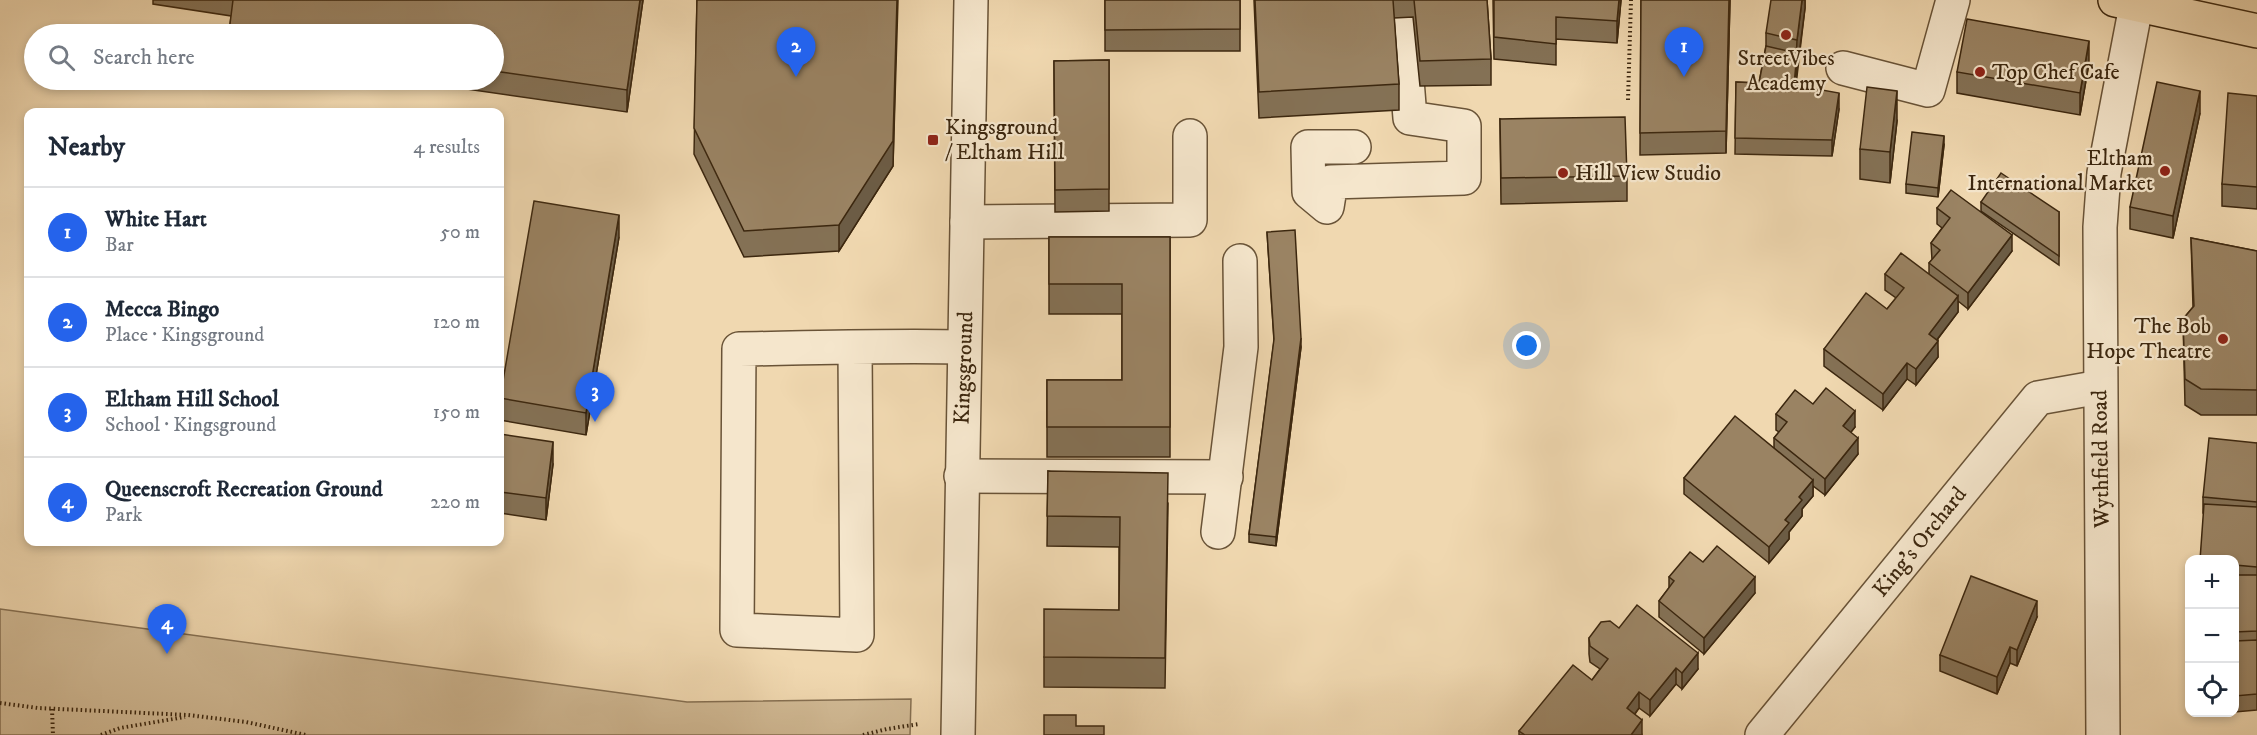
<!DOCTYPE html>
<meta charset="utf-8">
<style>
:root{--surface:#fff;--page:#f6f6f7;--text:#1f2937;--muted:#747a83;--line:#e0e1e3;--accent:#2563eb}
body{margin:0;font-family:"IM FELL DW Pica",serif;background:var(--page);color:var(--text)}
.controls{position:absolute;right:18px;bottom:18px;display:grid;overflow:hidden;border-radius:12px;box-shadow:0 3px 9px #0003}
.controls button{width:54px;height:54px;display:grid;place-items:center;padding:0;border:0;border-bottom:2px solid var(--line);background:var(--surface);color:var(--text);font:30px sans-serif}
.you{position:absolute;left:1527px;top:346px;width:21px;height:21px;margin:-15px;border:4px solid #fff;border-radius:50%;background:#1a73e8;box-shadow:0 0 0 9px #1a73e833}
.badge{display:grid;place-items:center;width:39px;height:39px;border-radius:50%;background:var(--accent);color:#fff;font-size:20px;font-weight:700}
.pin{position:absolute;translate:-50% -50px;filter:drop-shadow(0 2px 3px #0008)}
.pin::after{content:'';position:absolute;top:32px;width:21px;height:18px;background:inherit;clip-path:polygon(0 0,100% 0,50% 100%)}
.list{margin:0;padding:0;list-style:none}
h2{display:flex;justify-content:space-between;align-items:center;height:78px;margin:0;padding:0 24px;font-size:26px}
h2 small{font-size:20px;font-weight:400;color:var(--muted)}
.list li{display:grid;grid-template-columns:39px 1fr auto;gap:18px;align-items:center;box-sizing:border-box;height:90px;padding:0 24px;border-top:2px solid var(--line)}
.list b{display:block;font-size:22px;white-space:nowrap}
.list p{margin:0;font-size:20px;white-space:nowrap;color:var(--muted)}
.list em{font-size:20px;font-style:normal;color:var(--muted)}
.icon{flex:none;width:33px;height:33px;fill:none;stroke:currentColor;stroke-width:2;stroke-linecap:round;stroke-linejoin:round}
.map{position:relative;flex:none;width:2257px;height:735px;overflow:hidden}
.search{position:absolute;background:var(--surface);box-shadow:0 3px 9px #0003;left:24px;top:24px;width:480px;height:66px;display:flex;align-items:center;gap:15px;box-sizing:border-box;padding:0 21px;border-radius:33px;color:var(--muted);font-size:22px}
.panel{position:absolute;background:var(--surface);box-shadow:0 3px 9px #0003;left:24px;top:108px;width:480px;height:438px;border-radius:12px}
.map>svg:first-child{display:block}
</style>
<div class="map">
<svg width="2257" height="735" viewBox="0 0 2257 735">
<rect width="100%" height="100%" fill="#f0d8b0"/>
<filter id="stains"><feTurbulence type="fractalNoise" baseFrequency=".00333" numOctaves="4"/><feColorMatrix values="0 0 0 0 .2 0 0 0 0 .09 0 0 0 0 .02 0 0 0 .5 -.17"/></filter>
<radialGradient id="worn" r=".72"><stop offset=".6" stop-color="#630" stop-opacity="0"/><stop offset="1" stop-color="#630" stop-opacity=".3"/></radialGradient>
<polygon fill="#d1ba95" stroke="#867052" stroke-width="1.5" points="0,609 687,702 911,699 910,735 0,735"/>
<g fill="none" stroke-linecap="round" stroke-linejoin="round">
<g stroke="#695337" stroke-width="36">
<g id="minor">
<polyline points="1843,68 1928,90 1953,0"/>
<polyline points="1354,147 1308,147 1309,192 1327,207 1331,182 1464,178 1464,126 1410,118 1402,17"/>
<polyline points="967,222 1190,220 1190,136"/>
<path d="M855,348l2,287 -120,-5 2,-281c75,-1 150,-4 225,-2"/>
<polyline points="961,476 1226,477"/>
<polyline points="1218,532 1241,347 1240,261"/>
<polyline points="958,735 971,0"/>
<polyline points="1762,735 2038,398 2100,387"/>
<polyline points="2103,735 2100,227 2104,173 2136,6"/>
</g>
</g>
<g stroke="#3c270f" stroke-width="36">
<polyline id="major" points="2115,0 2257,31"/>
</g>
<g stroke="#3c270f" stroke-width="4" stroke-dasharray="1.5 3" stroke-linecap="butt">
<polyline points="1628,100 1631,0"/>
<polyline points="0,703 38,708 188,715 246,722 306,735"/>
<polyline points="52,709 53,735"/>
<polyline points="101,735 120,728 185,717"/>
<polyline points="863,735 887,729 919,724"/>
</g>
<use href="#minor" stroke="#f5e6cc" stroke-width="33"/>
<use href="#major" stroke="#f0d8b0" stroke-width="33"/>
</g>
<g fill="#847155" stroke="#3c270f" stroke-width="1.5">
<polygon points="153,0 643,0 627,112 404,80 494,80 494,34 229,34 231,16 153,4"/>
<polygon points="697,0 898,0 893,166 839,251 744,257 694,154"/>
<rect x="1105" y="0" width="135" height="51"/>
<polygon points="1254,0 1487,0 1491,59 1491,85 1420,86 1413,17 1394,18 1399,84 1399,110 1259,118"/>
<polygon points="1493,0 1621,0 1617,43 1556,39 1556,65 1494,59"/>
<polygon points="1641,0 1730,0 1726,153 1640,155"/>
<polygon points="1805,0 1805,8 1796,85 1839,109 1832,156 1735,154 1736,82 1759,83 1766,46 1766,33"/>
<polygon points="1109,60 1109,211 1055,212 1054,61"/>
<polygon points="2089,63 2080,115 1957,93 1957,72"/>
<polygon points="2257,96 2257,209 2222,206 2222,184"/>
<polygon points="2200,113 2173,238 2130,229 2130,207"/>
<polygon points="1500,119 1627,176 1627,201 1501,204"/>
<polygon points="1897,121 1890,183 1860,179 1860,149"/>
<polygon points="1944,145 1938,197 1906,193 1906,184"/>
<polygon points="1981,202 2059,212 2059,265 1981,211"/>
<polygon points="1937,208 2012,251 1968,309 1958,301 1958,312 1937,340 1938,357 1916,385 1907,379 1883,410 1824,366 1824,349 1887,309 1896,298 1885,290 1885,274 1929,274 1929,263 1932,260 1931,243 1942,228 1937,224"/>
<polygon points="1267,232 1301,347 1276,546 1249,542 1249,534 1274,341"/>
<polygon points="619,237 586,435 500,420 500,398"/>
<polygon points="1049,237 1170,237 1170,457 1047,457 1047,380 1122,380 1122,314 1049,314"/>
<polygon points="2191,238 2257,251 2257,415 2201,415 2185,405 2183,319 2193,307"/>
<polygon points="1813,404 1855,427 1851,432 1858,454 1825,495 1813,486 1813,496 1802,509 1802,516 1789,532 1789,539 1769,563 1684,494 1684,478 1774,448 1774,438 1779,432 1776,430 1776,414"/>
<polygon points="500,434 553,464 546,520 500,513"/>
<polygon points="2257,443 2257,710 2235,712 2235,560 2203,513 2203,497"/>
<polygon points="1048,471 1168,503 1165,688 1044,687 1044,657 1119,610 1119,547 1047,546"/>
<polygon points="1703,562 1755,593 1704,654 1659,617 1659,601 1669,588 1669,577"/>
<polygon points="2037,617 2017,666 2010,663 1997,694 1940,671 1940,655"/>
<polygon points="1619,628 1698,669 1682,689 1676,684 1650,716 1639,708 1635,714 1642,735 1519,735 1519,731 1592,680 1600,669 1590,662 1589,654 1589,638"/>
</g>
<g fill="#6c5c45" stroke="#3c270f" stroke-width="1.5">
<polygon points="640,0 643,0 627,112 627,90"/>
<polygon points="897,0 893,166 839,251 839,225"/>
<polygon points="1619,0 1621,0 1617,43 1617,21"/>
<polygon points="1729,0 1730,0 1726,153 1726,131"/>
<polygon points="1802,0 1805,0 1805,8 1797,70 1794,101 1797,40"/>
<polygon points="2089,41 2089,63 2080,115 2080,93"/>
<polygon points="1897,91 1897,121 1890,183 1890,152"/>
<polygon points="2200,91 2200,113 2173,238 2173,216"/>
<polygon points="1839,93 1839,109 1832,156 1832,140"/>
<polygon points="1944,136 1944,145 1938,197 1938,188"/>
<polygon points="619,215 619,237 586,435 586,413"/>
<polygon points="2012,235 2012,251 1968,309 1968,293"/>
<polygon points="1958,296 1958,312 1929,350 1929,334"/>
<polygon points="1301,338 1301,347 1276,546 1276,537"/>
<polygon points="1938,341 1938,357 1916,385 1916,369"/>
<polygon points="1907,363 1907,379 1883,410 1883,394"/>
<polygon points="1855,411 1855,427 1843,442 1843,426"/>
<polygon points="1858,438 1858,454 1825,495 1825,479"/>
<polygon points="553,442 553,464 546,520 546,498"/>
<polygon points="1813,480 1813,496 1802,509 1802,516 1789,532 1789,539 1769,563 1769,547 1799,497"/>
<polygon points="1755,577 1755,593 1704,654 1704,638"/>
<polygon points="2037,601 2037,617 2017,666 2017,650"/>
<polygon points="2010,647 2010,663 1997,694 1997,677"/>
<polygon points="1698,653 1698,669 1682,689 1682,673"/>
<polygon points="1676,668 1676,684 1650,716 1650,700"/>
<polygon points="1639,692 1639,708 1627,724 1627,708"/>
<polygon points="1642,720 1642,735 1631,735"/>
</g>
<g fill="#9a8363" stroke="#3c270f" stroke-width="1.5">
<polygon points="233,0 640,0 627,90 494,71 494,34 244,34 229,32"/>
<polygon points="697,0 897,0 893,141 839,225 744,231 694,128"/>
<polygon points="1105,0 1240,0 1240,29 1105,30"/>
<polygon points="1255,0 1393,0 1399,84 1259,92"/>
<polygon points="1414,0 1487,0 1491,59 1420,61"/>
<polygon points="1494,0 1619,0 1617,21 1556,17 1556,44 1494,37"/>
<polygon points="1641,0 1729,0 1726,131 1640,133"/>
<polygon points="1771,0 1802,0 1797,40 1766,33"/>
<polygon points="1967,19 2089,41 2080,93 1957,72"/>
<polygon points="1766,46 1797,53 1794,85 1839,93 1832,140 1735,138 1736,82 1759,83"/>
<polygon points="1109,60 1109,189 1055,190 1054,61"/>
<polygon points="2157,82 2200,91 2173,216 2130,207"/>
<polygon points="1867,87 1897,91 1890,152 1860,149"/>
<polygon points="2228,93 2257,96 2257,187 2222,184"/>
<polygon points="1625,117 1627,176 1501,178 1500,119"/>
<polygon points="1912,132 1944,136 1938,188 1906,184"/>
<polygon points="2001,173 2059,212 2059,256 1981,202"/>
<polygon points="1951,190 2012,235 1968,293 1929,263 1940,250 1931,243 1950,218 1937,208"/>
<polygon points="534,201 619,215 586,413 500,398"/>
<polygon points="1295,230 1301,338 1276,537 1249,534 1274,339 1267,232"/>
<polygon points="1049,237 1170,237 1170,427 1047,427 1047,380 1122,380 1122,284 1049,284"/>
<polygon points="2191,238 2257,251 2257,390 2201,389 2185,379 2183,319 2194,306"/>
<polygon points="1901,253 1958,296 1929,334 1938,341 1916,369 1907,363 1883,394 1824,349 1866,293 1887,309 1904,288 1885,274"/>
<polygon points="1826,388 1855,411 1843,426 1858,438 1825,479 1774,438 1787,422 1776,414 1795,390 1813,404"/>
<polygon points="1735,416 1813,480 1799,497 1802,500 1785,520 1789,523 1769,547 1684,478"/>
<polygon points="500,434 553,442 546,498 500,492"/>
<polygon points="2209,438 2257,443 2257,502 2203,497"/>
<polygon points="1048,471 1168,473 1165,658 1044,657 1044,609 1119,610 1120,517 1047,516"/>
<polygon points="2204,504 2257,507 2257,567 2235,565 2235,560 2200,560"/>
<polygon points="1717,546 1755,577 1704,638 1659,601 1674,581 1669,577 1690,552 1703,562"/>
<polygon points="2235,575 2257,575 2257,631 2235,632"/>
<polygon points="1971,576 2037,601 2017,650 2010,647 1997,677 1940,655"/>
<polygon points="1637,605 1698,653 1682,673 1676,668 1650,700 1639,692 1627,708 1642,720 1631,735 1525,735 1519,731 1573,665 1592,680 1608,659 1590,646 1589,638 1601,622 1610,621 1619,628"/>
<polygon points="2257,640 2257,694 2235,696 2235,641"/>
<polygon points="1044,715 1076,715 1076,726 1104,726 1104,735 1044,735"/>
</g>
<g fill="#8f2418" stroke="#f5e6cc" stroke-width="2">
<circle cx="1786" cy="35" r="6"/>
<circle cx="1980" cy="72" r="6"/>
<rect x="927" y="134" width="12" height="12" rx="3"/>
<circle cx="2165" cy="171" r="6"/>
<circle cx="1563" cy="173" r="6"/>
<circle cx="2223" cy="339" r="6"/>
</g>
<g text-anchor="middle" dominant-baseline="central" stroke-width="4.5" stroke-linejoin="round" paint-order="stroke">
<g font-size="22" fill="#3c270f" stroke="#f5e6cc" text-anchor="start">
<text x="1786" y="58" text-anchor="middle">StreetVibes<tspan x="1786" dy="25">Academy</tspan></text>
<text x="1992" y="72">Top Chef Cafe</text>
<text x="945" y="127">Kingsground<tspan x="945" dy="25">/ Eltham Hill</tspan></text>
<text x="2153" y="158" text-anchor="end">Eltham<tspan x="2153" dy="25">International Market</tspan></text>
<text x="1575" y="173">Hill View Studio</text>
<text x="2211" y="326" text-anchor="end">The Bob<tspan x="2211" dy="25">Hope Theatre</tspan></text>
</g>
<g font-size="22" fill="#3c270f" stroke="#f5e6cc">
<text transform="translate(964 368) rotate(-88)">Kingsground</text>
<text transform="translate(2101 459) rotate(-91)">Wythfield Road</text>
<text transform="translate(1920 542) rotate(-51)">King's Orchard</text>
</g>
</g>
<rect width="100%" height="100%" filter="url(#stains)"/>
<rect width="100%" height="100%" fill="url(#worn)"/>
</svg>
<div class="controls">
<button>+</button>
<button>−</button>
<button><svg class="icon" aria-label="locate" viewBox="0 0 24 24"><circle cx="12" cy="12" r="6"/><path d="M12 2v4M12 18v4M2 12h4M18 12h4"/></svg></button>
</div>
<div class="you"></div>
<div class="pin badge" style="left:1684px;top:77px">1</div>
<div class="pin badge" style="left:796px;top:77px">2</div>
<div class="pin badge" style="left:595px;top:422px">3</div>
<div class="pin badge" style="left:167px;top:654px">4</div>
<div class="search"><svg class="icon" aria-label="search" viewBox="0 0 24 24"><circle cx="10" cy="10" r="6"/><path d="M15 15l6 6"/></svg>Search here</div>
<section class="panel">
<h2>Nearby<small>4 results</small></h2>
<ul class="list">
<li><span class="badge">1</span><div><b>White Hart</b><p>Bar</p></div><em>50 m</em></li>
<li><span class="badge">2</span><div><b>Mecca Bingo</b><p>Place · Kingsground</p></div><em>120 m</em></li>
<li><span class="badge">3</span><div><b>Eltham Hill School</b><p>School · Kingsground</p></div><em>150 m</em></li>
<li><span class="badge">4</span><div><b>Queenscroft Recreation Ground</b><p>Park</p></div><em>220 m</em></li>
</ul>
</section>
</div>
